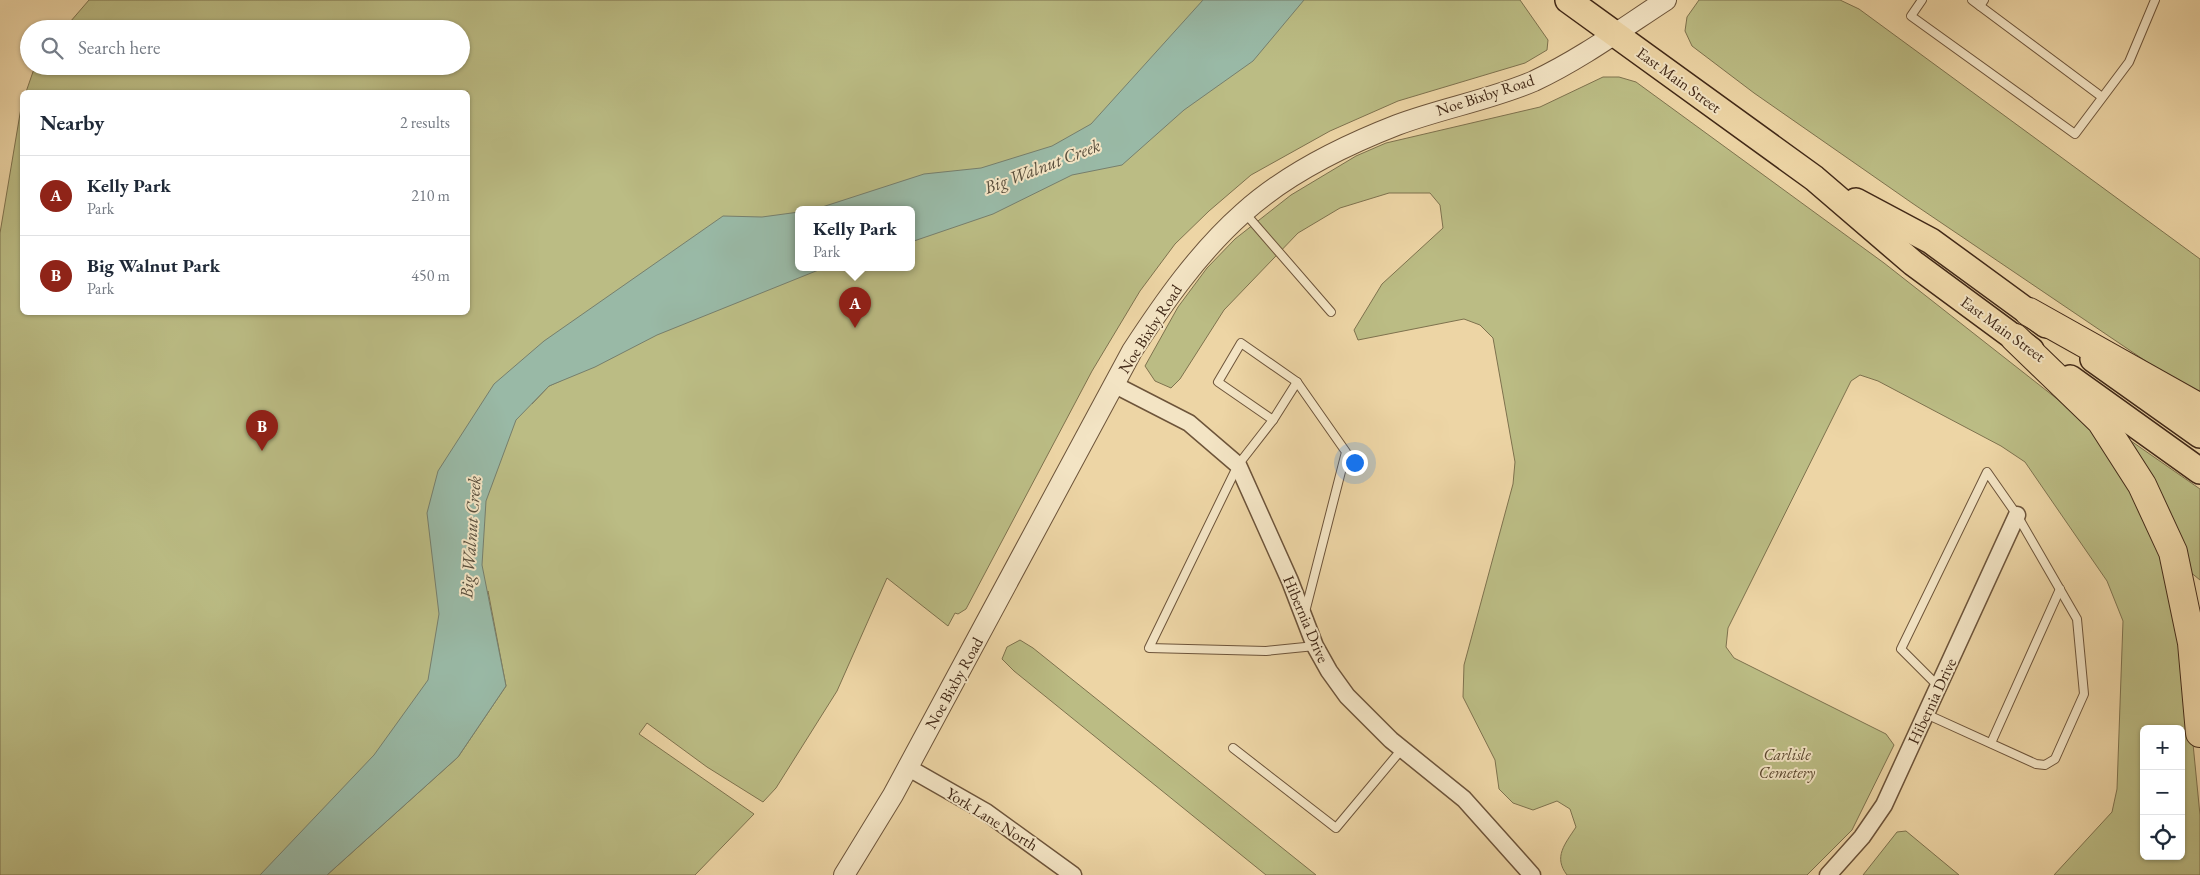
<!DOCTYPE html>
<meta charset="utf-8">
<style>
:root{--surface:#fff;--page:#f2f2f3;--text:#1f2937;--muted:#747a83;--line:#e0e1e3;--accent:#8f2418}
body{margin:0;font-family:"EB Garamond",serif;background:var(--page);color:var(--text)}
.controls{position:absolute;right:15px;bottom:15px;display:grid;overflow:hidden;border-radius:8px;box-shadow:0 1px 4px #0004}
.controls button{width:45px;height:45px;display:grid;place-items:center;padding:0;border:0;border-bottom:1px solid var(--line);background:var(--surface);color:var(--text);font:25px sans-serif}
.you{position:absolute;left:1354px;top:462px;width:18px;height:18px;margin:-12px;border:4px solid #fff;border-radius:50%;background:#1a73e8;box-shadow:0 0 0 8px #1a73e833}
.badge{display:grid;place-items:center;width:32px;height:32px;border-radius:50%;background:var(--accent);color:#fff;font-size:16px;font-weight:700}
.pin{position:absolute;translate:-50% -41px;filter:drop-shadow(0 1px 2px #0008)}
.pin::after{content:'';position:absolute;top:26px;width:18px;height:15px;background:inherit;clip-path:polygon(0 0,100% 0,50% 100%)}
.popup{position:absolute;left:795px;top:206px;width:120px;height:65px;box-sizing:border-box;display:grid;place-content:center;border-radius:8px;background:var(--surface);filter:drop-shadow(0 1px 4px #0005);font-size:16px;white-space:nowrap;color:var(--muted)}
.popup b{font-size:19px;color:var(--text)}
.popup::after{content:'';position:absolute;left:50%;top:100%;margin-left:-10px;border:10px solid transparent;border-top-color:var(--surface)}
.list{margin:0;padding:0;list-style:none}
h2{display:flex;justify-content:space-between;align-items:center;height:65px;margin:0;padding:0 20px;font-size:21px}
h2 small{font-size:16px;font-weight:400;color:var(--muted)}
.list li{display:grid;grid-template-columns:32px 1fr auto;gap:15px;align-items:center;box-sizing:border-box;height:80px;padding:0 20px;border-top:1px solid var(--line)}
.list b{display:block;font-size:19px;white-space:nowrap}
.list p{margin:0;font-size:16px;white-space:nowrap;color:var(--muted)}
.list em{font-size:16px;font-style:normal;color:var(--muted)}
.icon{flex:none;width:28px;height:28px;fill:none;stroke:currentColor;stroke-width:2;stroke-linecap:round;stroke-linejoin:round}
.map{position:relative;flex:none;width:2200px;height:875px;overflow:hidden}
.search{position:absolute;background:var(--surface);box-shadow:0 1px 4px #0004;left:20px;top:20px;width:450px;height:55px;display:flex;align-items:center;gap:12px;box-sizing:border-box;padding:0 18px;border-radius:28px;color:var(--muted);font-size:19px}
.panel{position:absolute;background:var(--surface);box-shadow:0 1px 4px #0004;left:20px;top:90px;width:450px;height:225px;border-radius:8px}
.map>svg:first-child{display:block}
</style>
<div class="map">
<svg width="2200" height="875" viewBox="0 0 2200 875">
<rect width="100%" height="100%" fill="#edd5a5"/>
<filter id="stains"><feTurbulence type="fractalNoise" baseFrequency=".004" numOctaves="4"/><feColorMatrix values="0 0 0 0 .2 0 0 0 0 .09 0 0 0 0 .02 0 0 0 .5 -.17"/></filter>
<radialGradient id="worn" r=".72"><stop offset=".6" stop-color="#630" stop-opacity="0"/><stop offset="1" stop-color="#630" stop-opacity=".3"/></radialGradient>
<g fill="#bbbc84" stroke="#7e724e" fill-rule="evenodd">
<path d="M89,0h1431l28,40 -1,10 -22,13 -127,38 -68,30 -79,44 -42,36 -34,33 -35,47 -48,80 -126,238 -8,5 -3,-1 -7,13 -61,-48 -50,113 -61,97 -13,14 -56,-35 -60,-44 -8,11 115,80 -59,61h-368l131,-118 48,-71 -18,-95 -27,77 -183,207h-278v-642l22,-131v210h446v-220h-442l9,-26h426v-37h-397zM799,209h112v58h-112zM613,357l-64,29 -17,18 3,-20z"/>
<polygon points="1699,0 1840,0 1859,9 2200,259 2200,396 2187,389 1912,203 1754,93 1692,46 1685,31 1687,17"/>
<path d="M1603,77h16l17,5 248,181 191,150 26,28 56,92 26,109 17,173v60h-146l58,-63 5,-23 6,-168 -16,-40 -82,-119 -24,-16 -123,-65 -18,-6 -9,6 -123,247 -2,19 8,11 152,76 8,11 -42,85 -45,45h-240c-14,-18 -2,-31 9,-48l-6,-18 -13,-8 -24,9 -20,-7 -14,-14 -4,-29 -32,-63 1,-32 49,-181 2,-22 -22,-124 -13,-13 -16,-6 -106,21 -4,-10 28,-46 61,-56 -3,-23 -10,-12h-41l-49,15 -42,25 -74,77 -44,69 -9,9 -16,-7 -10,-15 33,-59 29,-39 28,-29 56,-44 65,-39 30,-13 154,-36zM2144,729h37v127h-37z"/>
<polygon points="2131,441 2200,489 2200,580 2189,571 2128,446"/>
<polygon points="1020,640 1033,648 1316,875 1266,875 1014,671 1002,659 1007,647"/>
<polygon points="1906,831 1959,875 1863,875 1897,832"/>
</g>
<g fill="#99b9a6" stroke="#767f6d">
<polygon points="1203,0 1304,0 1253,61 1184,110 1122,165 1072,175 993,214 911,242 911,209 816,209 924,174 981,168 1052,146 1091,124"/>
<polygon points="799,212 799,267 863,267 821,269 657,335 595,367 549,386 516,420 486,501 482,565 506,686 458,757 327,875 260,875 374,755 428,680 439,614 427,513 438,471 494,384 544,341 723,216 762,217"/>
</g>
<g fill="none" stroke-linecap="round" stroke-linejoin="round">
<g stroke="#6d543a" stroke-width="10">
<g id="service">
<polyline points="1922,0 1911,16 2075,134 2129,62 2155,0"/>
<polyline points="1972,0 1980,6 1984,0"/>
<polyline points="1980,6 2102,97"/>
<polyline points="1245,213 1331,312"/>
<polyline points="1273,420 1297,382"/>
<polyline points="1305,612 1346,452 1297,382 1241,343 1218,382 1273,420 1238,465 1149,648 1266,651 1315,646"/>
<polyline points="1926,714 2036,764 2045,765 2055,759 2084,694 2077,619 2017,515 1987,472 1901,649 1939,687"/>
<polyline points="1991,743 2060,589"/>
<polyline points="1233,748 1336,828 1402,749"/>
</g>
</g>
<g stroke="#6d543a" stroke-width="19">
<g id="minor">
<polyline points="1115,385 1189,423 1238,465 1290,581 1315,646 1329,671 1347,696 1391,740 1464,799 1532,875"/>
<polyline points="907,767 986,812 1073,875"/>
<polyline points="1828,875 1862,837 1884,805 2017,515"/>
</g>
</g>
<g stroke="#6d543a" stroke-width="22">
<path id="tertiary" d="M844,875l49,-80 239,-444c32,-49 67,-99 111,-138 43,-39 100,-67 154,-88 45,-17 93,-25 137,-44 47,-22 89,-53 132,-81"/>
</g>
<g stroke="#422917" stroke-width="28">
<g id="primary">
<polyline points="1568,0 1814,178 1913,263 2031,350"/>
<polyline points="1856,201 1931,241 2046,325"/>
<polyline points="2093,359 2200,435"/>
<polyline points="2070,378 2200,471"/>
</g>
</g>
<g stroke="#422917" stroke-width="30">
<g id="motorway">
<polyline points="2029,312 2200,408"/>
<polyline points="2015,338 2101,421 2142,485 2173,552 2192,643 2200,733"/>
</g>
</g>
<use href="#service" stroke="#f3e4c4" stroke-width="8"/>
<use href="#minor" stroke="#f3e4c4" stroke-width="16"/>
<use href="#tertiary" stroke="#f3e4c4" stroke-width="20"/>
<use href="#primary" stroke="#edd5a5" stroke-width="25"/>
<use href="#motorway" stroke="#edd5a5" stroke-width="28"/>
</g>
<g text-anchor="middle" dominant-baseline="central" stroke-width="4" stroke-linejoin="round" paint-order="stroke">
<g font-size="16" fill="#422917" stroke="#f3e4c4">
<text transform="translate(1679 80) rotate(36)">East Main Street</text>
<text transform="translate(1485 95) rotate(-18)">Noe Bixby Road</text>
<text transform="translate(1150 329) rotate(-57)">Noe Bixby Road</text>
<text transform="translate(2003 329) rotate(36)">East Main Street</text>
<text transform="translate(1306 619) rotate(67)">Hibernia Drive</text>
<text transform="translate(954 683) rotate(-61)">Noe Bixby Road</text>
<text transform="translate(1932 701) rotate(-65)">Hibernia Drive</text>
<text transform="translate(992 819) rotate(32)">York Lane North</text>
</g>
<g font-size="16" font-style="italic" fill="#5a462d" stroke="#f3e4c4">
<text x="1787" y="754">Carlisle<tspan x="1787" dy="18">Cemetery</tspan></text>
</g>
<g font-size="18" font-style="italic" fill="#584d3b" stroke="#f3e4c4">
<text transform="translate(1042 166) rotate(-21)">Big Walnut Creek</text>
<text transform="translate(470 537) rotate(-86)">Big Walnut Creek</text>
</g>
</g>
<rect width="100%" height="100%" filter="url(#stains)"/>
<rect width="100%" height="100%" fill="url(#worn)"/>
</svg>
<div class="controls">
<button>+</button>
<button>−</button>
<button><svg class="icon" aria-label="locate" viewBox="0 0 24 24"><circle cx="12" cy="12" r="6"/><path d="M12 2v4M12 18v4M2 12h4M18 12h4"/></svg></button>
</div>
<div class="you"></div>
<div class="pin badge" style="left:855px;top:328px">A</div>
<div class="popup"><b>Kelly Park</b>Park</div>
<div class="pin badge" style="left:262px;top:451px">B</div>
<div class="search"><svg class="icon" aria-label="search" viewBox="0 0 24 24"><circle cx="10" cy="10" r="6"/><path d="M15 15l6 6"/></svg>Search here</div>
<section class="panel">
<h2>Nearby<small>2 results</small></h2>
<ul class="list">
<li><span class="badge">A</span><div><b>Kelly Park</b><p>Park</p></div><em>210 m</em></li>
<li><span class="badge">B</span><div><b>Big Walnut Park</b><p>Park</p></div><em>450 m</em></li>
</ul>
</section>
</div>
